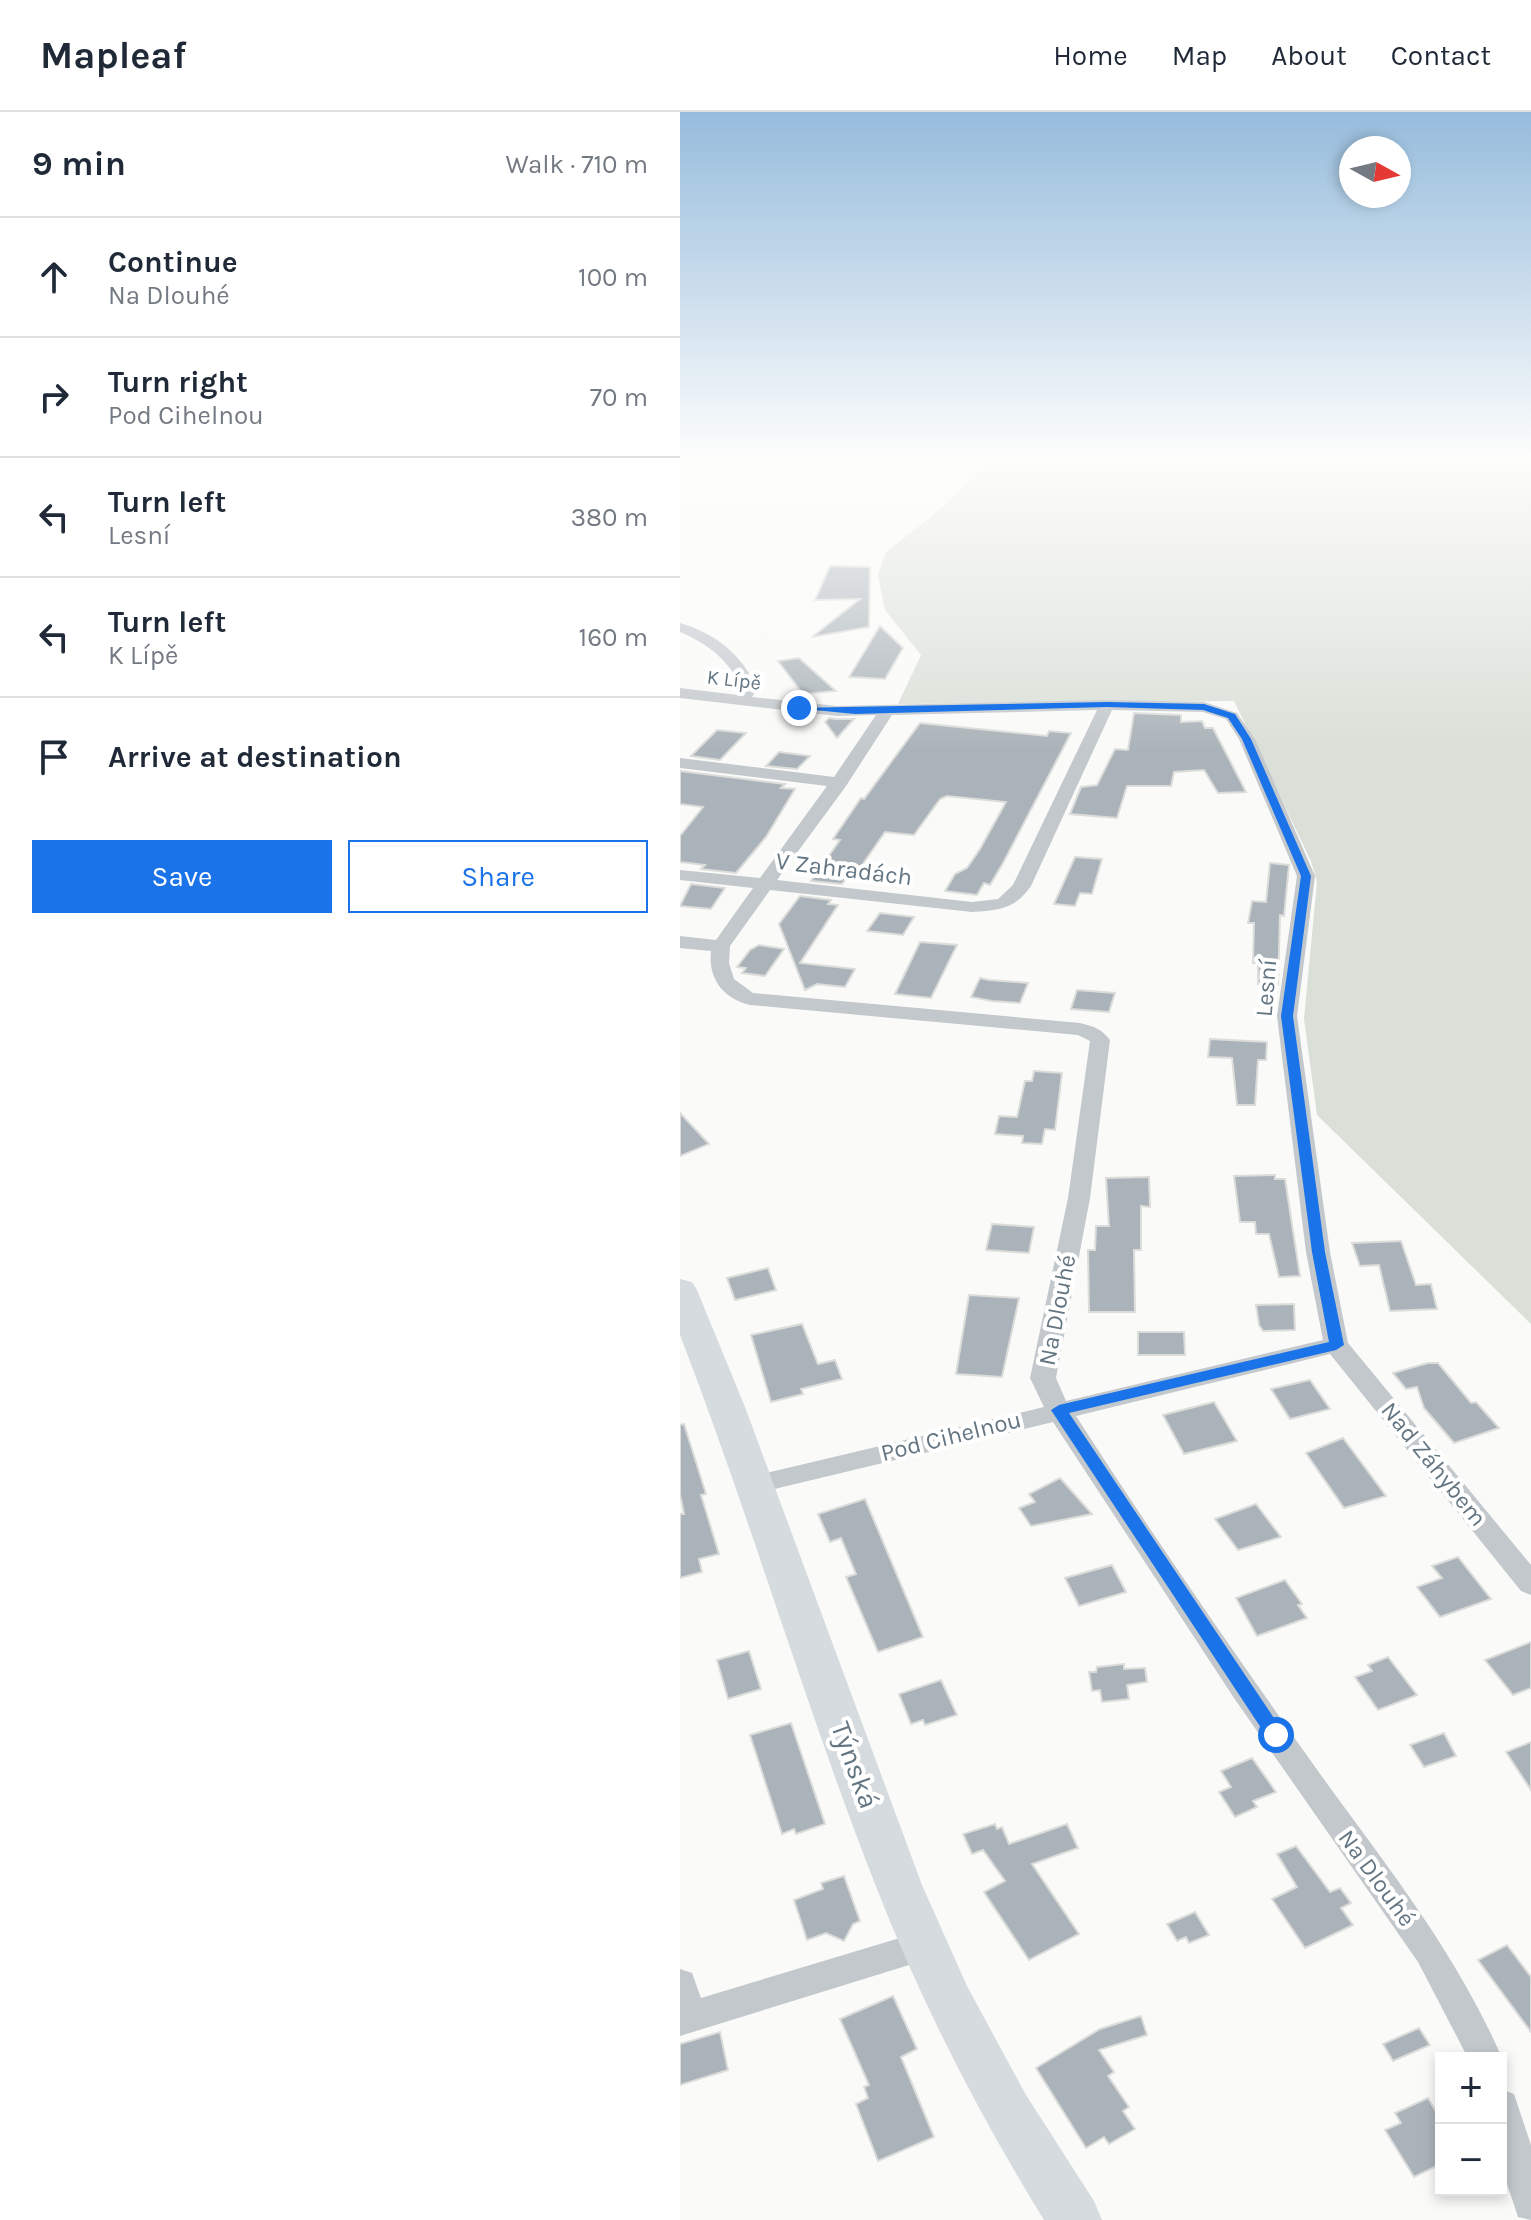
<!DOCTYPE html>
<meta charset="utf-8">
<style>
:root{--surface:#fff;--page:#f2f2f3;--text:#1f2937;--muted:#747a83;--line:#e0e1e3;--accent:#1a73e8}
body{margin:0;font-family:Karla,sans-serif;background:var(--page);color:var(--text)}
.controls{position:absolute;right:24px;bottom:24px;display:grid;overflow:hidden;border-radius:0px;box-shadow:0 4px 12px #0003}
.controls button{width:72px;height:72px;display:grid;place-items:center;padding:0;border:0;border-bottom:2px solid var(--line);background:var(--surface);color:var(--text);font:40px sans-serif}
.compass{position:absolute;left:659px;top:24px;width:72px;height:72px;border-radius:50%;background:var(--surface);box-shadow:0 4px 12px #0003;rotate:98deg}
.stop{position:absolute;width:24px;height:24px;margin:-18px;border:6px solid #1a73e8;border-radius:50%;background:#fff}
.stop.end{background:#1a73e8;border-color:#fff;box-shadow:0 2px 8px #0008}
.list{margin:0;padding:0;list-style:none}
h2{display:flex;justify-content:space-between;align-items:center;height:104px;margin:0;padding:0 32px;font-size:34px}
h2 small{font-size:26px;font-weight:400;color:var(--muted)}
.list li{display:grid;grid-template-columns:52px 1fr auto;gap:24px;align-items:center;box-sizing:border-box;height:120px;padding:0 32px;border-top:2px solid var(--line)}
.list b{display:block;font-size:30px;white-space:nowrap}
.list p{margin:0;font-size:26px;white-space:nowrap;color:var(--muted)}
.list em{font-size:26px;font-style:normal;color:var(--muted)}
.actions{display:flex;gap:16px;padding:24px 32px}
.actions a{flex:1;padding:18px 0;border:2px solid var(--accent);border-radius:0px;text-align:center;font-size:28px;color:var(--accent)}
.actions .main{background:var(--accent);color:#fff}
.icon{flex:none;width:44px;height:44px;fill:none;stroke:currentColor;stroke-width:2;stroke-linecap:round;stroke-linejoin:round}
.map{position:relative;flex:none;width:851px;height:2108px;overflow:hidden}
header{display:flex;align-items:center;gap:48px;box-sizing:border-box;height:112px;padding:0 40px;background:var(--surface);border-bottom:2px solid var(--line)}
header strong{font-size:38px}
nav{display:flex;gap:44px;margin-inline-start:auto;font-size:28px}
main{display:flex}
aside{flex:1;background:var(--surface)}
.map>svg:first-child{display:block}
</style>
<header>
<strong>Mapleaf</strong>
<nav><a>Home</a><a>Map</a><a>About</a><a>Contact</a></nav>
</header>
<main>
<aside>
<h2>9 min<small>Walk · 710 m</small></h2>
<ul class="list">
<li><svg class="icon" aria-label="ahead" viewBox="0 0 24 24"><path d="M12 20V5M6 11l6-6 6 6"/></svg><div><b>Continue</b><p>Na Dlouhé</p></div><em>100 m</em></li>
<li><svg class="icon" aria-label="right" viewBox="0 0 24 24"><path d="M7 20v-9h11M14 6l5 5-5 5"/></svg><div><b>Turn right</b><p>Pod Cihelnou</p></div><em>70 m</em></li>
<li><svg class="icon" aria-label="left" viewBox="0 0 24 24"><path d="M17 20v-9H6M10 6l-5 5 5 5"/></svg><div><b>Turn left</b><p>Lesní</p></div><em>380 m</em></li>
<li><svg class="icon" aria-label="left" viewBox="0 0 24 24"><path d="M17 20v-9H6M10 6l-5 5 5 5"/></svg><div><b>Turn left</b><p>K Lípě</p></div><em>160 m</em></li>
<li><svg class="icon" aria-label="arrive" viewBox="0 0 24 24"><path d="M6 21V4h12l-3 4 3 4H6"/></svg><div><b>Arrive at destination</b></div></li>
</ul>
<div class="actions"><a class="main">Save</a><a>Share</a></div>
</aside>
<div class="map">
<svg width="851" height="2108" viewBox="0 0 851 2108">
<rect width="100%" height="100%" fill="#fafaf8"/>
<polygon fill="#dadfd7" points="315,346 851,346 851,1212 637,1003 624,907 637,770 631,749 554,589 218,592 241,543 205,498 198,463 206,440 251,405"/>
<g fill="#aab3b9" stroke="#dcdcda" stroke-width="2">
<polygon points="150,454 190,455 189,515 132,525 180,487 135,488"/>
<polygon points="200,514 223,536 205,567 169,565"/>
<polygon points="119,546 156,579 123,582 98,549"/>
<polygon points="454,601 501,603 501,610 522,609 525,616 533,616 566,680 538,681 524,658 494,660 491,674 447,674 437,706 390,702 401,675 417,673 435,637 448,638"/>
<polygon points="149,606 157,607 174,607 157,626 145,610"/>
<polygon points="240,611 367,624 369,619 391,621 323,751 310,773 304,771 297,783 265,779 275,762 287,756 300,737 326,690 267,684 260,687 234,723 205,720 180,756 174,755 162,772 131,769 160,728 153,727 181,686 184,687"/>
<polygon points="37,618 66,621 40,648 11,644"/>
<polygon points="99,640 130,644 117,657 86,654"/>
<polygon points="0,659 105,672 101,676 115,677 86,725 56,761 21,757 25,753 0,750 0,724 23,695 0,692"/>
<polygon points="395,745 422,747 412,782 400,781 395,794 374,792"/>
<polygon points="590,751 609,753 604,804 600,803 598,873 578,872 578,851 573,851 574,811 568,811 572,789 586,790"/>
<polygon points="11,772 45,776 31,797 0,794"/>
<polygon points="120,784 151,788 148,792 158,793 120,851 175,857 165,875 137,872 125,878 99,812"/>
<polygon points="200,801 234,805 223,823 187,819"/>
<polygon points="240,830 277,833 251,886 215,882"/>
<polygon points="79,833 104,837 85,864 62,861 66,856 57,855 70,838"/>
<polygon points="300,866 309,868 348,871 340,891 312,889 291,885"/>
<polygon points="397,878 435,881 429,900 391,897"/>
<polygon points="530,927 587,930 586,948 578,948 575,993 557,993 552,946 528,945"/>
<polygon points="354,959 382,961 375,1018 365,1017 362,1032 342,1031 343,1024 315,1022 319,1004 337,1005 345,969 352,969"/>
<polygon points="0,1001 29,1032 0,1044"/>
<polygon points="595,1063 595,1067 605,1067 620,1164 599,1165 589,1122 576,1122 575,1110 560,1110 554,1064"/>
<polygon points="469,1065 470,1095 461,1094 461,1138 454,1138 455,1200 409,1200 408,1138 415,1138 416,1114 429,1114 426,1066"/>
<polygon points="312,1112 354,1115 349,1141 306,1138"/>
<polygon points="721,1129 736,1173 751,1172 757,1197 710,1199 699,1153 680,1154 672,1131"/>
<polygon points="88,1156 96,1178 55,1188 47,1166"/>
<polygon points="289,1183 339,1186 322,1265 276,1262"/>
<polygon points="614,1192 615,1218 583,1219 579,1213 576,1193"/>
<polygon points="122,1212 138,1252 155,1248 162,1267 121,1277 123,1282 91,1290 71,1223"/>
<polygon points="458,1220 504,1220 505,1243 458,1243"/>
<polygon points="748,1251 758,1251 791,1291 796,1290 819,1316 774,1331 744,1296 737,1275 726,1277 713,1261"/>
<polygon points="630,1268 650,1297 610,1307 591,1277"/>
<polygon points="534,1290 557,1329 504,1342 483,1303"/>
<polygon points="4,1312 26,1382 21,1383 39,1442 19,1447 22,1460 0,1466 0,1402 4,1402 0,1382 0,1313"/>
<polygon points="663,1326 706,1384 664,1396 626,1341"/>
<polygon points="380,1366 412,1402 351,1414 339,1396 355,1390 349,1382"/>
<polygon points="185,1387 243,1525 198,1540 166,1465 176,1462 161,1426 150,1430 138,1402"/>
<polygon points="576,1392 601,1425 558,1438 535,1407"/>
<polygon points="778,1445 811,1487 760,1505 737,1475 762,1466 752,1454"/>
<polygon points="432,1453 446,1480 399,1494 385,1466"/>
<polygon points="605,1468 622,1492 618,1493 627,1506 577,1524 556,1486"/>
<polygon points="851,1530 851,1576 833,1583 805,1548"/>
<polygon points="69,1539 81,1577 48,1587 37,1548"/>
<polygon points="708,1545 737,1583 698,1598 675,1565 692,1559 688,1553"/>
<polygon points="444,1552 444,1557 465,1556 467,1570 447,1573 449,1587 422,1590 420,1578 412,1579 409,1560 416,1560 417,1555"/>
<polygon points="261,1568 277,1603 245,1613 243,1608 231,1612 219,1582"/>
<polygon points="111,1611 145,1712 116,1722 114,1717 102,1722 70,1623"/>
<polygon points="764,1621 776,1644 744,1655 730,1633"/>
<polygon points="851,1630 851,1678 826,1640"/>
<polygon points="572,1646 596,1680 573,1689 577,1695 555,1705 539,1680 551,1675 541,1659"/>
<polygon points="315,1712 317,1717 322,1715 329,1732 387,1712 398,1736 352,1752 399,1822 349,1848 304,1780 325,1769 303,1738 292,1742 283,1722"/>
<polygon points="616,1734 650,1780 660,1776 671,1791 661,1796 673,1813 625,1836 592,1787 617,1775 597,1742"/>
<polygon points="164,1764 180,1809 173,1812 164,1829 146,1821 127,1828 114,1788 143,1777 141,1771"/>
<polygon points="515,1800 529,1823 509,1831 506,1825 497,1829 487,1812"/>
<polygon points="827,1833 851,1865 851,1920 798,1848"/>
<polygon points="213,1884 237,1937 221,1945 254,2025 198,2049 176,1992 188,1986 184,1975 189,1973 160,1907"/>
<polygon points="461,1904 467,1923 419,1938 434,1960 428,1964 449,1995 443,1999 455,2017 429,2032 424,2025 406,2036 356,1956 420,1917"/>
<polygon points="739,1916 750,1933 713,1949 703,1932"/>
<polygon points="40,1920 48,1958 0,1973 0,1932"/>
<polygon points="748,1986 761,2008 761,2052 734,2065 705,2018 721,2011 715,2001"/>
</g>
<g fill="none" stroke-linecap="round" stroke-linejoin="round">
<g fill="#c3c8cc" fill-rule="evenodd">
<path d="M0,511c35,10 63,32 77,66l-5,8 85,9 270,-6 97,2 33,11 18,26 60,137 -18,140 33,236 18,91 183,222v30l-10,-4 -191,-237 -254,62c79,123 162,243 247,362 66,91 134,176 179,280l-1,3v-3h-33l-50,-96 -184,-264 -181,-276 -299,72 -9,-2 -4,-7 4,-7 9,-2 290,-69 -14,-29 38,-180 22,-157 -12,-6 -328,-30c-27,-7 -42,-26 -39,-54l-31,-3v-12l36,4 37,-52 -73,-8v-10l80,8 67,-92 -147,-18v-10l154,19 42,-62 -39,1 -157,-18v-10l58,7 3,-6c-11,-29 -33,-45 -61,-57zM417,598l-84,175 -15,14 -26,3 -195,-22 69,-94 46,-71zM432,598l91,2 23,7 13,20 58,137 -20,140 29,236 17,88 -257,61 -10,-23 34,-180 20,-158c-8,-11 -17,-14 -30,-17l-327,-30 -19,-14 -5,-16 1,-17 40,-56 202,22c27,-2 43,-3 59,-26z"/>
<polygon points="243,1819 255,1823 260,1834 255,1845 0,1924 0,1857 12,1861 21,1886"/>
<polygon points="821,1977 834,1982 851,2033 851,2108 838,2105 821,2054"/>
</g>
<path fill="#d6dbdf" fill-rule="evenodd" d="M0,1167l12,3 5,8 48,117 177,478 45,101 59,109 68,106 8,19h-58c-66,-107 -123,-218 -169,-336 -71,-181 -125,-368 -195,-549z"/>
</g>
<linearGradient id="sky" x2="0" y2="1"><stop stop-color="#96bcdc"/><stop offset="0.54" stop-color="#fdfdfc"/><stop offset="1" stop-color="#fdfdfc" stop-opacity="0"/></linearGradient>
<rect width="851" height="641" fill="url(#sky)"/>
<polygon fill="#1a73e8" points="427,590 524,592 555,602 571,627 631,764 613,904 645,1140 664,1233 656,1238 389,1301 602,1618 605,1623 596,1630 589,1628 371,1298 379,1293 649,1230 632,1140 601,904 621,764 562,627 548,606 523,598 427,595 175,602 114,596"/>
<g text-anchor="middle" dominant-baseline="central" stroke-width="8" stroke-linejoin="round" paint-order="stroke">
<g font-size="20" fill="#657683" stroke="#fff">
<text transform="translate(54 568) rotate(7)">K Lípě</text>
</g>
<g font-size="24" fill="#657683" stroke="#fff">
<text transform="translate(164 757) rotate(7)">V Zahradách</text>
<text transform="translate(586 876) rotate(-85)">Lesní</text>
<text transform="translate(377 1198) rotate(-79)">Na Dlouhé</text>
<text transform="translate(271 1324) rotate(-14)">Pod Cihelnou</text>
<text transform="translate(754 1352) rotate(51)">Nad Záhybem</text>
<text transform="translate(697 1766) rotate(54)">Na Dlouhé</text>
</g>
<g font-size="28" fill="#657683" stroke="#fff">
<text transform="translate(175 1653) rotate(70)">Týnská</text>
</g>
</g>
</svg>
<div class="controls">
<button>+</button>
<button>−</button>
</div>
<svg class="compass" viewBox="-18 -18 36 36"><path d="M0-13l5 13h-10z" fill="#e53935"/><path d="M0 13l5-13h-10z" fill="#747a83"/></svg>
<div class="stop" style="left:596px;top:1623px"></div>
<div class="stop end" style="left:119px;top:596px"></div>
</div>
</main>
